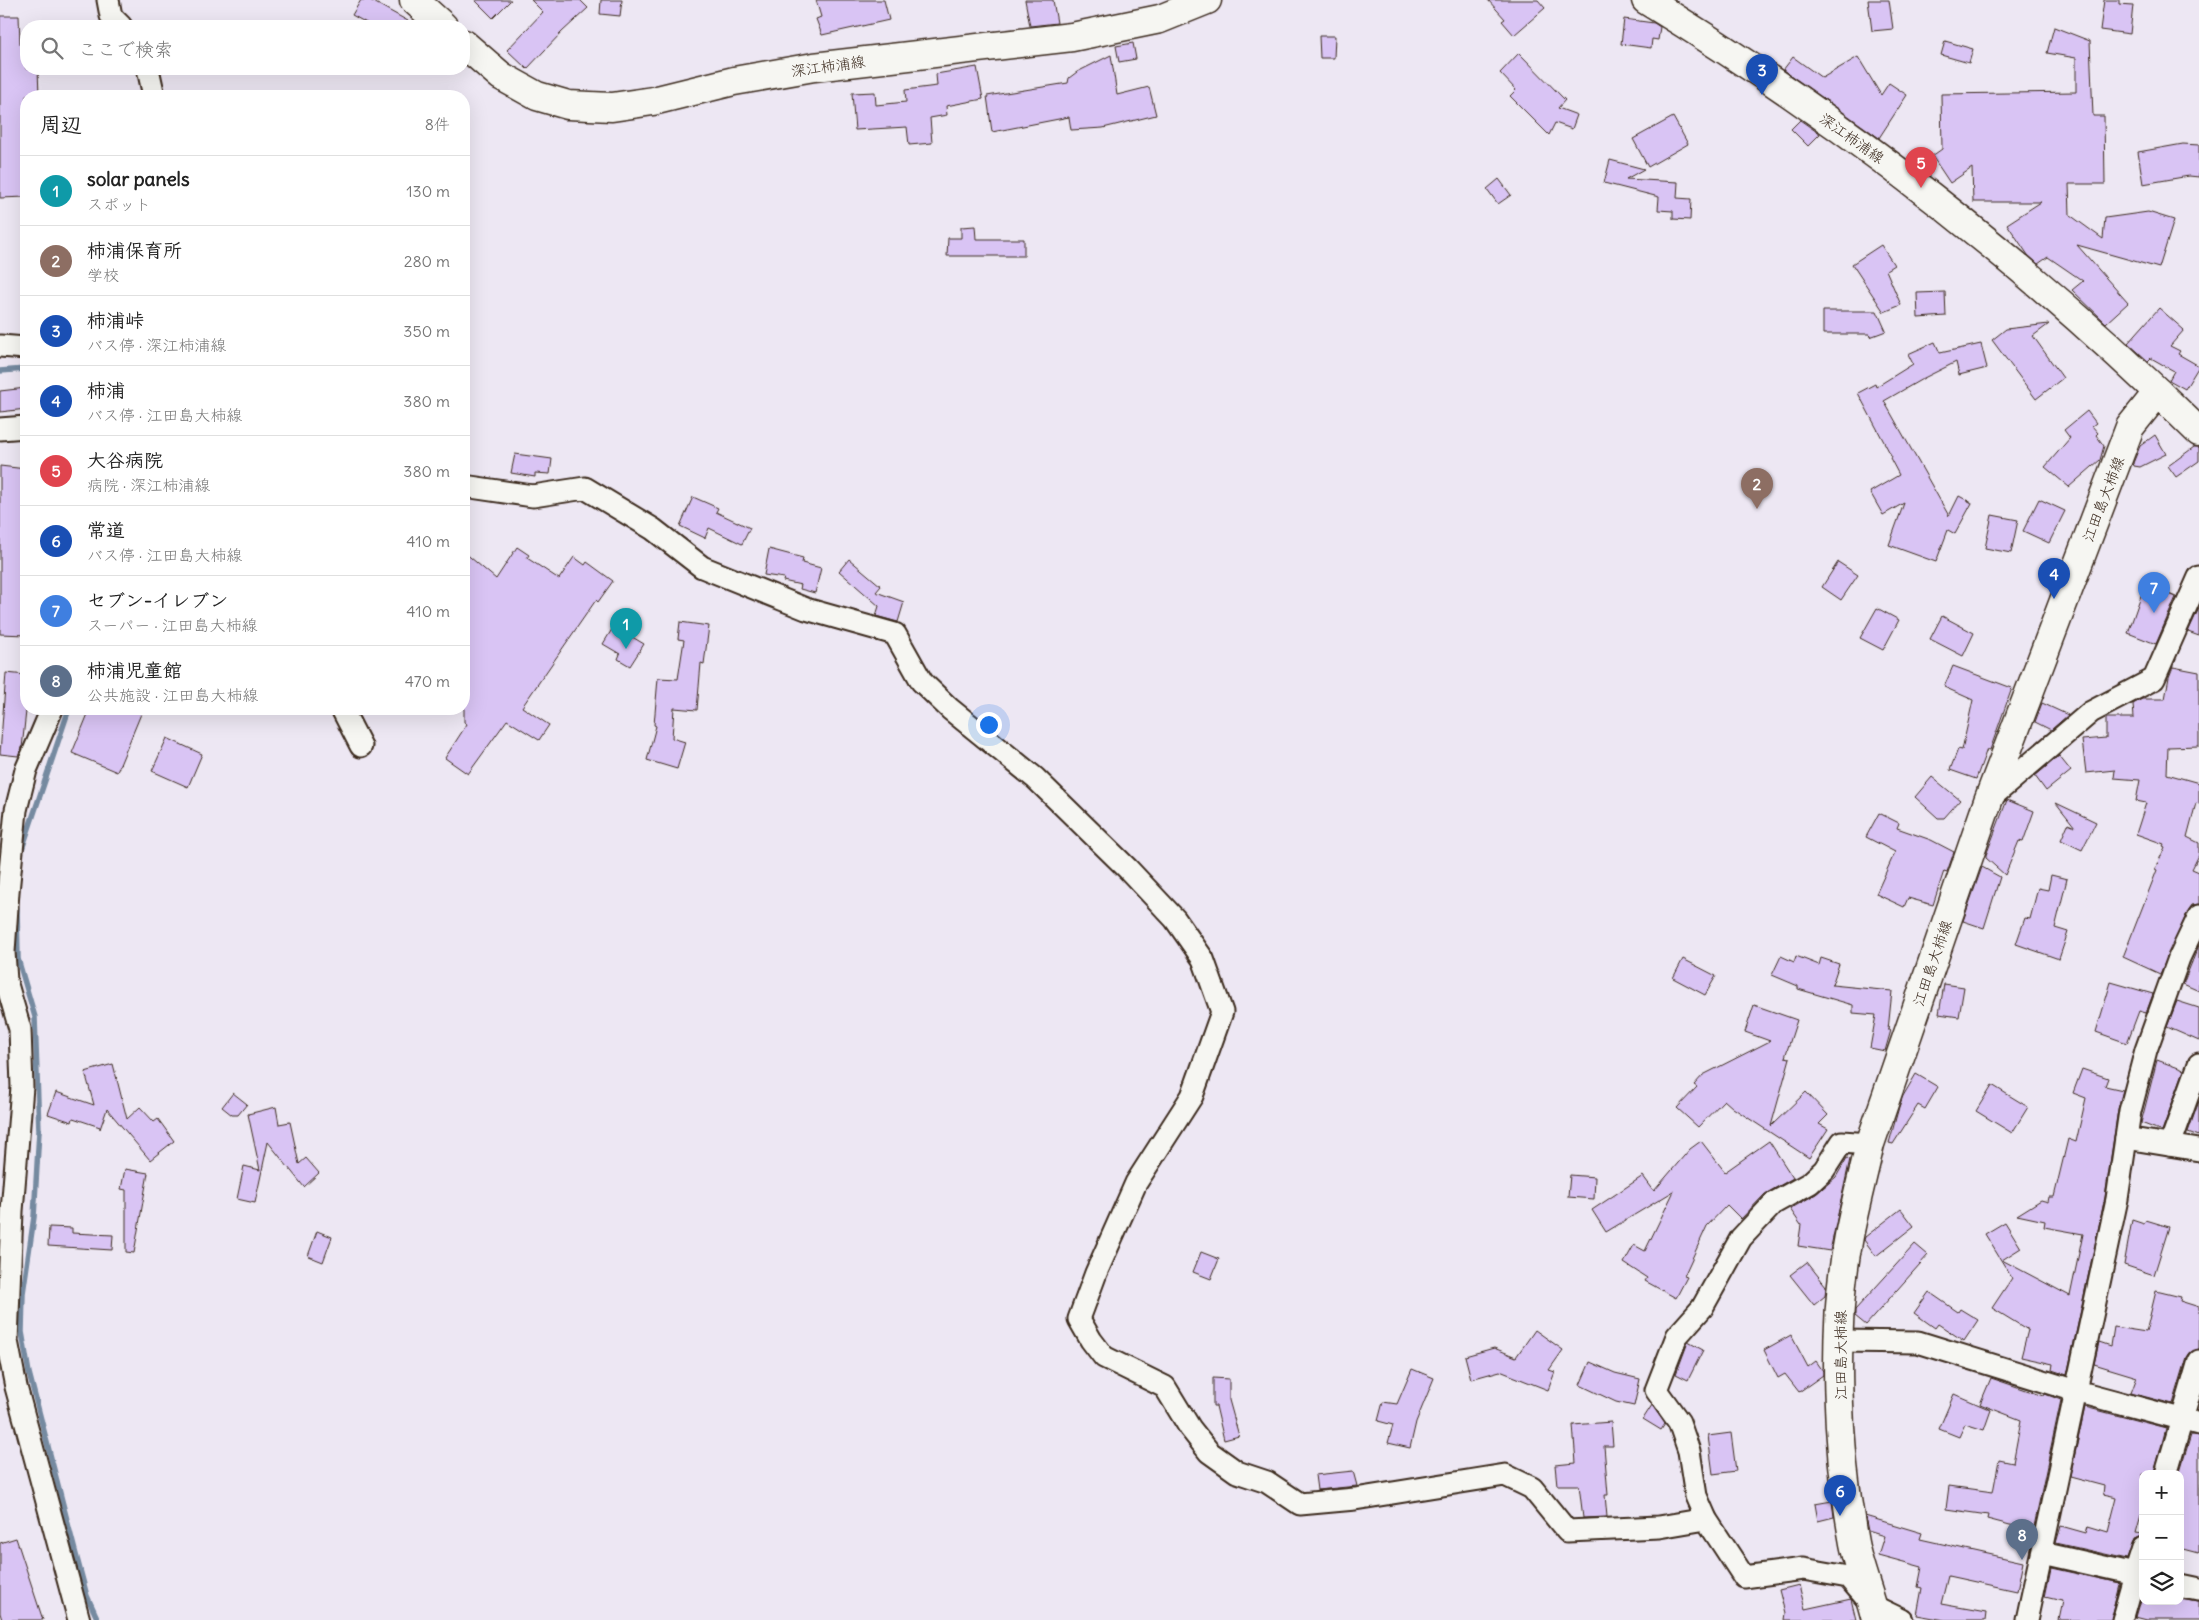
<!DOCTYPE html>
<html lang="ja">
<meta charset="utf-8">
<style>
:root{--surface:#fff;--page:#f6f6f6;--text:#222;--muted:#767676;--line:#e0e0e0;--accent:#0b8043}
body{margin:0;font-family:Delius,"Klee One",sans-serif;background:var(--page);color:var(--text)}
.controls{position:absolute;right:15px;bottom:15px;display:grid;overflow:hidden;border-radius:10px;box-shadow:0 5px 20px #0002}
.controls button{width:45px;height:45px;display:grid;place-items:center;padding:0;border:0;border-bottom:1px solid var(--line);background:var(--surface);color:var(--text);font:25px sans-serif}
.you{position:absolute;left:988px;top:724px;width:18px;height:18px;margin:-12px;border:4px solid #fff;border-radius:50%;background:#1a73e8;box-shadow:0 0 0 8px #1a73e833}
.badge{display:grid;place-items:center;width:32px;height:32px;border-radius:50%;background:var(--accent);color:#fff;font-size:16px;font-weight:700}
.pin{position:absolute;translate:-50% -41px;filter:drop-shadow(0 1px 2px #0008)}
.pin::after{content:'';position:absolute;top:26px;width:18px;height:15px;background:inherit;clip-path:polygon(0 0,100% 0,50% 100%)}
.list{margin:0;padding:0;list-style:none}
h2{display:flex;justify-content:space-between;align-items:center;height:65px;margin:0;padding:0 20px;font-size:21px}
h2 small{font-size:16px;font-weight:400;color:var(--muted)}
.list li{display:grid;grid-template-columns:32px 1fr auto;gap:15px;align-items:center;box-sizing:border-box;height:70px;padding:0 20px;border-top:1px solid var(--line)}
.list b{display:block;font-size:19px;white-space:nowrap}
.list p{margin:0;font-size:16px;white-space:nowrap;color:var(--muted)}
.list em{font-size:16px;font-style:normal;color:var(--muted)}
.icon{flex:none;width:28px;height:28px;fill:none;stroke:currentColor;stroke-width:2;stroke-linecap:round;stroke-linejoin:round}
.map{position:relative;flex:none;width:2199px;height:1620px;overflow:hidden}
.search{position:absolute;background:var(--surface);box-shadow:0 5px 20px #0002;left:20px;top:20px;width:450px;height:55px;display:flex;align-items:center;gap:12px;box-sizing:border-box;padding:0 18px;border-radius:20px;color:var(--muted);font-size:19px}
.panel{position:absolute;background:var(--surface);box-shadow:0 5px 20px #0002;left:20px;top:90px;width:450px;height:625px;border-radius:20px}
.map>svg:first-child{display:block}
</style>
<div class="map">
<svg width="2199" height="1620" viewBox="0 0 2199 1620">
<rect width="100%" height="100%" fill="#ede7f3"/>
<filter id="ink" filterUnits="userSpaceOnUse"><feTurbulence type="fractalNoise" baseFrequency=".02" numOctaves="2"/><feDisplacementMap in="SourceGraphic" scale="10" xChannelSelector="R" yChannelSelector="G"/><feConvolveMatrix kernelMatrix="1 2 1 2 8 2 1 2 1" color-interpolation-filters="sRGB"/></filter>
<g filter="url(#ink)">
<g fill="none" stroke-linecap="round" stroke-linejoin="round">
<g stroke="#758aa0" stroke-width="5.5">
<polyline points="0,371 26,369"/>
<polyline points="21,852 69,709"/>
<polyline points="17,908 18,959 35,1017 39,1131 34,1217 23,1293 22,1332 29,1373 75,1551 87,1596 98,1620"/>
</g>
</g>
<g fill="#d9c4f4" stroke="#3b2a1e">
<polygon points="361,0 370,0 417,26 372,26 352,15"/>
<polygon points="475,0 511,0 493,18"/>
<polygon points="531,0 580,0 588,8 562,32 527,69 507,50 543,12"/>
<polygon points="601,0 622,0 620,16 600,14"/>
<polygon points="816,0 884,0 889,20 822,35 816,19 821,17"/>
<polygon points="1025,0 1053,0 1057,23 1030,26"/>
<polygon points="1488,0 1538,0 1545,8 1514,35 1502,21 1505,19"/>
<polygon points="1868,0 1889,0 1893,29 1872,31"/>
<polygon points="2104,0 2119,0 2119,4 2133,5 2130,34 2100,30"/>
<polygon points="0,16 19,16 20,44 26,44 26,69 38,69 39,96 26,96 26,197 0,198"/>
<polygon points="1624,19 1654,23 1660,27 1658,40 1652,39 1651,48 1621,44"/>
<polygon points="2054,27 2090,41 2093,116 2104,116 2105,184 2069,184 2070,215 2103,239 2105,218 2148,212 2174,220 2159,268 2077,245 2128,303 2106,323 2072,290 2083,281 2048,257 2038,264 2028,255 2007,224 2041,202 1973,202 1972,168 1950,183 1932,156 1942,149 1941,94 2076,92 2076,58 2047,53"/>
<polygon points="1319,36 1335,36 1334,58 1320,58"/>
<polygon points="1945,41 1973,49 1969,63 1941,55"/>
<polygon points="1133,43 1136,59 1119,62 1116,46"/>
<polygon points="1519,53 1565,100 1558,108 1577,115 1572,129 1555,123 1549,135 1510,96 1516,90 1500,73"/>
<polygon points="1111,55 1117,95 1149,87 1156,115 1103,128 1071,130 1069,117 992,132 987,96 1068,83 1069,78 1077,72"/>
<polygon points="1793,57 1822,78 1858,57 1881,95 1889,83 1907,95 1879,138 1783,70"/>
<polygon points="977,67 983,99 946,106 947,115 930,118 932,143 909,145 907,127 855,130 852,93 875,92 876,105 906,102 905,90 937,86 936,74"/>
<polygon points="1673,117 1688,144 1648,167 1633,139"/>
<polygon points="1800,120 1820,134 1808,146 1791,129"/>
<polygon points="2183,144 2199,145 2199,177 2189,176 2143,184 2138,152"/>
<polygon points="1610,160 1644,169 1626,179 1678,182 1677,198 1691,199 1690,220 1673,219 1673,211 1658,210 1659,197 1604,183"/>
<polygon points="1499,179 1511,195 1498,204 1487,189"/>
<polygon points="975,226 976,239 1024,239 1024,256 947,256 948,238 961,238 961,227"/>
<polygon points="1881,245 1894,265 1886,270 1901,305 1884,312 1852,264"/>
<polygon points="1945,292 1946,316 1918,318 1917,293"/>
<polygon points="2159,308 2184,330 2170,346 2180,351 2178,354 2199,366 2185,389 2169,380 2174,371 2151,358 2148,361 2128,343"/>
<polygon points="1823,311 1877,311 1886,331 1870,337 1869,334 1823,334"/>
<polygon points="2049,324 2033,336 2063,378 2036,399 1992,340 2006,329"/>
<polygon points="1935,342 1940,353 1981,344 1987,368 1959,375 1956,362 1924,378 1884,401 1949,516 1959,496 1972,503 1955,534 1948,530 1936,562 1889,545 1904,503 1883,515 1870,492 1899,475 1890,458 1892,457 1858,393 1875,384 1876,387 1913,364 1908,354"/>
<polygon points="26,388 26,409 0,412 0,391"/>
<polygon points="2087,411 2096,423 2092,426 2098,433 2096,435 2104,446 2100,460 2069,487 2045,467 2070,438 2064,430"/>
<polygon points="2155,435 2166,454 2140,467 2134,466 2133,463 2140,446"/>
<polygon points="2194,447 2199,447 2199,461 2176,477 2168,466"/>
<polygon points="515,454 552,459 550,474 535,473 535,477 511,473"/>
<polygon points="0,466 26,469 26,635 0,634"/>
<polygon points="693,497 718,508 716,512 750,528 742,544 709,528 705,538 680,526"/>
<polygon points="2039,499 2065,511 2049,543 2023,531"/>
<polygon points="1992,515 2018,520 2011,553 1985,548"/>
<polygon points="517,547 529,555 527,558 559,579 574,557 585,565 587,562 613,581 598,602 596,600 522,707 549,725 539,740 507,720 468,774 445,758 467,724 464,722 464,552 496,579"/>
<polygon points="769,549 803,558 802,563 821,568 815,593 800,589 801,585 783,581 784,578 764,575"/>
<polygon points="849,559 881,586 876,592 904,602 898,622 876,616 879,606 839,571"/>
<polygon points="1838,562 1858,575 1841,600 1822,587"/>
<polygon points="2145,584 2176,597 2156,644 2128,633"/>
<polygon points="1877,608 1899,620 1883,650 1860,638"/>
<polygon points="2199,608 2199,636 2188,632"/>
<polygon points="1942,616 1974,633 1963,656 1930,639"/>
<polygon points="680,622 709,626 704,664 701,663 697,710 674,708 672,738 685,742 677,769 647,760 656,726 654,725 658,678 678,679 684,640 678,639"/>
<polygon points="614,626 644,644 630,666 618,659 620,654 603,644"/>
<polygon points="1953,666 2012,688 1990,750 1987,749 1976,779 1950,770 1958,749 1962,750 1973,700 1944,687"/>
<polygon points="2173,667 2199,672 2199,746 2168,747 2167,774 2199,783 2199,804 2196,803 2187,837 2199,843 2199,855 2192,869 2199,872 2199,904 2192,905 2188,911 2160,974 2123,957 2157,870 2155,869 2165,847 2163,846 2164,844 2136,834 2146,803 2136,801 2140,780 2114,778 2115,770 2086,773 2082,740 2106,738 2106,718 2134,718 2133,704 2142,699 2165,699 2169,677"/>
<polygon points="6,673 26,675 26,711 22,748 18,756 0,754"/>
<polygon points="2042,703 2068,715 2051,730 2035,722"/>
<polygon points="90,709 143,709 117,772 72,753"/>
<polygon points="167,738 202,754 188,787 152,771"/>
<polygon points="2059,756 2071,771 2046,791 2035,776"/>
<polygon points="1932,777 1960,800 1944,818 1938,818 1915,797"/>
<polygon points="2007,800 2034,811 2023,842 2019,841 2005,875 1986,858 1986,855"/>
<polygon points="2056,803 2096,822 2082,850 2061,840 2068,824 2075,827"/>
<polygon points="1879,813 1899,823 1897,828 1931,840 1954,852 1947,872 1944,871 1933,905 1908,898 1904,907 1876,894 1895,852 1866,837"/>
<polygon points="1982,867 2000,877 1984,928 1963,921"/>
<polygon points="2051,875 2067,879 2055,928 2068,932 2059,959 2016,944 2025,918 2030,919 2038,888 2048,890"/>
<polygon points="2199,945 2199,991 2183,984"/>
<polygon points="1781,956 1794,962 1796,956 1819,965 1821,958 1839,964 1832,985 1892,991 1888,1030 1891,1030 1885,1051 1870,1048 1876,1015 1853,1013 1853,1005 1798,989 1798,986 1772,975"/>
<polygon points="1683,959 1716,976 1705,995 1673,978"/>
<polygon points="2111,982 2153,994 2146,1013 2139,1011 2127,1043 2096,1032"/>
<polygon points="1944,984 1964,987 1959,1017 1939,1014"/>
<polygon points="2177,1001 2199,1008 2199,1041 2167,1027"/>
<polygon points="1754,1005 1797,1020 1785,1057 1790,1058 1771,1126 1806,1092 1828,1115 1819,1124 1828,1129 1809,1158 1733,1108 1724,1100 1698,1127 1677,1108 1697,1087 1694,1085 1703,1075 1770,1041 1745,1032"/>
<polygon points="2157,1060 2184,1070 2162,1131 2141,1123"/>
<polygon points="113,1064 127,1119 140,1107 154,1122 158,1119 174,1141 150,1160 107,1109 100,1129 100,1127 73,1118 72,1122 48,1114 56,1092 94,1105 85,1072"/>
<polygon points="2082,1069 2108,1078 2105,1086 2123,1090 2118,1109 2105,1197 2067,1375 2052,1370 2053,1364 2021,1357 2028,1330 1992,1308 2012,1278 1985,1234 2005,1222 2021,1248 2002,1260 2070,1296 2083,1234 2044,1227 2045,1221 2017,1215 2041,1200 2048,1202 2049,1197 2054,1197 2068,1139 2076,1142 2086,1098 2073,1093"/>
<polygon points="1916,1074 1938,1087 1925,1109 1918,1105 1893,1144 1889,1143 1899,1107 1903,1096"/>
<polygon points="1992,1085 2028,1107 2012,1133 1976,1111"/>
<polygon points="233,1093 247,1104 238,1115 232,1115 222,1107"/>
<polygon points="2199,1101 2199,1136 2188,1132"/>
<polygon points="276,1107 279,1124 290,1122 299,1164 306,1158 319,1173 304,1187 268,1142 255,1203 237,1199 244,1166 260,1170 248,1114"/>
<polygon points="1701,1141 1725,1172 1769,1141 1793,1178 1765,1194 1741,1219 1727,1205 1707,1226 1684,1276 1687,1277 1676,1298 1645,1281 1647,1278 1624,1263 1634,1245 1645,1251 1674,1191 1606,1232 1592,1210 1643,1176 1654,1191 1690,1149"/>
<polygon points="1847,1158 1850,1159 1830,1251 1798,1246 1801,1225 1790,1209 1816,1194 1836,1177"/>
<polygon points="125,1169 148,1173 134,1253 126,1252 126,1190 121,1189"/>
<polygon points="1570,1175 1595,1177 1594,1199 1568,1197"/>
<polygon points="1901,1209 1914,1226 1876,1256 1864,1240 1865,1237"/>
<polygon points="2132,1220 2144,1224 2146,1220 2169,1227 2154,1275 2124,1265"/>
<polygon points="49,1227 72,1228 72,1233 113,1235 112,1250 48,1246"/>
<polygon points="317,1231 332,1237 323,1262 308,1256"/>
<polygon points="1915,1244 1928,1255 1866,1325 1855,1316 1855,1310"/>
<polygon points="1201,1252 1219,1259 1211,1279 1193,1272"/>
<polygon points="1807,1262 1826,1286 1825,1296 1814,1305 1790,1275"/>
<polygon points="2156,1291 2181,1297 2180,1301 2199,1307 2199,1349 2191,1352 2187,1357 2173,1404 2131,1393 2137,1377 2094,1364 2099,1342 2111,1346 2114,1327 2146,1332"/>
<polygon points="1929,1292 1958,1312 1960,1309 1978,1320 1964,1341 1938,1324 1935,1328 1914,1313"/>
<polygon points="1535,1330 1563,1350 1549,1370 1555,1372 1548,1390 1500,1371 1471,1379 1465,1356 1494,1348 1516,1357"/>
<polygon points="1791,1335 1808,1367 1816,1361 1823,1371 1823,1375 1799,1392 1785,1374 1778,1378 1764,1350"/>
<polygon points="1688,1342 1703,1350 1688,1380 1676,1374"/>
<polygon points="1590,1362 1615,1373 1640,1379 1634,1406 1616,1402 1580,1385"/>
<polygon points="1412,1369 1434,1378 1416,1422 1410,1448 1388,1443 1393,1425 1378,1421 1383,1402 1397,1404"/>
<polygon points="1213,1378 1229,1379 1229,1400 1239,1436 1224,1440 1216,1406 1213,1406"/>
<polygon points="1991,1378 2044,1396 2045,1394 2061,1400 2033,1531 1987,1519 1988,1515 1946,1509 1949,1486 1993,1492 1999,1460 2013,1463 2021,1420 1980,1404"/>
<polygon points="1954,1394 1991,1410 1984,1430 1965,1424 1959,1437 1939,1429"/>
<polygon points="1652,1405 1665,1424 1661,1430 1643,1419"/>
<polygon points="2085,1407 2166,1428 2154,1474 2143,1474 2143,1509 2136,1534 2143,1535 2143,1537 2134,1540 2127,1559 2056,1543 2061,1526 2086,1533 2088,1526 2108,1532 2117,1497 2103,1494 2104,1486 2070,1477"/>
<polygon points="1611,1422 1613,1446 1604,1446 1608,1495 1605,1495 1607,1517 1583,1518 1579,1485 1557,1485 1555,1465 1576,1463 1573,1425"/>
<polygon points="1731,1433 1736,1471 1713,1474 1708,1436"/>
<polygon points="2191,1435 2199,1436 2199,1553 2180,1548 2179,1474"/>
<polygon points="1353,1471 1357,1486 1317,1490 1315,1475"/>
<polygon points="1832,1501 1834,1517 1818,1521 1815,1504"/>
<polygon points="1865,1516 1922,1533 1920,1539 2023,1562 2017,1591 1948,1576 1941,1604 1986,1612 1985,1620 1945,1620 1917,1615 1922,1588 1918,1587 1922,1567 1878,1555 1884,1536 1868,1531"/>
<polygon points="16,1538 43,1620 2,1620 0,1613 0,1543"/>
<polygon points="2051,1568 2119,1583 2110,1620 2058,1620 2062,1601 2045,1597"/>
<polygon points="1799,1585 1805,1609 1851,1599 1856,1620 1784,1620 1785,1613 1779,1590"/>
<polygon points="2143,1593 2143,1601 2180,1601 2180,1598 2199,1601 2199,1620 2148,1620 2136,1617"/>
</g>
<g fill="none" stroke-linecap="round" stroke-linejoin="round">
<g stroke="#3b2a1e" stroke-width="25">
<g id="minor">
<polyline points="108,0 111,16 121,26"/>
<polyline points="148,69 154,96"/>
<polyline points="0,346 26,348"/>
<polyline points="0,429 26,427"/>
<polyline points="464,486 533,496 585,488 653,529 702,567 806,609 895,634 922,682 950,709 1035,778 1128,869 1175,919 1203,959 1222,1012 1192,1096 1136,1183 1096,1273 1079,1319 1091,1340 1104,1357 1165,1387 1190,1428 1209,1452 1237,1472 1267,1482 1300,1504 1355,1499 1505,1475 1532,1488 1567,1531 1659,1527 1706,1519"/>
<polyline points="52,709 26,770 16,810 8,892 4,952 6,981 20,1029 22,1087 12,1211 7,1341 16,1387 79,1620"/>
<polyline points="342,709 361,746"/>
<polyline points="1988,800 2091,712 2154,679 2199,577"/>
<polyline points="2126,1138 2199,1150"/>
<polyline points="1870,1144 1842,1142 1824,1170 1810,1183 1774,1203 1741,1238 1702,1308 1677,1336 1656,1390 1679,1422 1689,1451 1696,1496 1706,1519 1744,1577 1803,1569 1848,1577 1873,1606 1902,1620"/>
<polyline points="2170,1145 2199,1064"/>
<polyline points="1840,1341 1918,1342 2076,1391 2199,1424"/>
<polyline points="2166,1474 2199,1361"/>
<polyline points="2042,1553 2135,1574 2143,1549"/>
<polyline points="2180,1585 2199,1589"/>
<polyline points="2027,1620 2117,1199 2130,1111 2146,1050 2179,958 2199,916"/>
<polyline points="2122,1620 2135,1574 2143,1576"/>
</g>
</g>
<g stroke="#3b2a1e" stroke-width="31">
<g id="major">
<polyline points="414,0 443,26"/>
<path d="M1646,0c200,122 387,267 553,432"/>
<polyline points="464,44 501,76 537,96 568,105 612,107 653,101 734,81 814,67 1072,37 1160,19 1207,0"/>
<path d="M1876,1620c-6,-26 -17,-51 -22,-77 -17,-92 -23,-215 -5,-307 6,-31 14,-61 21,-92l118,-343 142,-374 28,-35"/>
</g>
</g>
<use href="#minor" stroke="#f6f6f2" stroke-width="21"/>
<use href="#major" stroke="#f6f6f2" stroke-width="28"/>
</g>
</g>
<g text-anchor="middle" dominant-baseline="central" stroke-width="4.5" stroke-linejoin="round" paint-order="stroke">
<g font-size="15" fill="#3b2a1e" stroke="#f6f6f2">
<text transform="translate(828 66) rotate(-8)">深江柿浦線</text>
<text transform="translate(1852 138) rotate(35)">深江柿浦線</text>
<text transform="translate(2103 499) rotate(-69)">江田島大柿線</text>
<text transform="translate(1932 963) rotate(-71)">江田島大柿線</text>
<text transform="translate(1840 1355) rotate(-90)">江田島大柿線</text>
</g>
</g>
</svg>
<div class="controls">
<button>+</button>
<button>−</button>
<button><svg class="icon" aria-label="layers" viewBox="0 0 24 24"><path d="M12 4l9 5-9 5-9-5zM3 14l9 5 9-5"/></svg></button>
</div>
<div class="you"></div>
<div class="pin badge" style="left:626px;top:649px;background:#0f9aa8">1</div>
<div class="pin badge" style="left:1757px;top:509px;background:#8d6e63">2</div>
<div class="pin badge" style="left:1762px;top:95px;background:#1a4fb4">3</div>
<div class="pin badge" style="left:2054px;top:599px;background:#1a4fb4">4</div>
<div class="pin badge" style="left:1921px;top:188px;background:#e0444e">5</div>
<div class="pin badge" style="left:1840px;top:1516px;background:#1a4fb4">6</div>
<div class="pin badge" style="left:2154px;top:613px;background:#3f7fe0">7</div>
<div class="pin badge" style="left:2022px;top:1560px;background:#5c6f8a">8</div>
<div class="search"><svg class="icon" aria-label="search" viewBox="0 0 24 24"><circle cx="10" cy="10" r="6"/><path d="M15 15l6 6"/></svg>ここで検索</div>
<section class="panel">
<h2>周辺<small>8件</small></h2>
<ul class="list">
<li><span class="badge" style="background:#0f9aa8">1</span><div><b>solar panels</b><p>スポット</p></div><em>130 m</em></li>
<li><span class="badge" style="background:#8d6e63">2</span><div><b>柿浦保育所</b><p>学校</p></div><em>280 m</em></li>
<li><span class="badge" style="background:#1a4fb4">3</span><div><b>柿浦峠</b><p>バス停 · 深江柿浦線</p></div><em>350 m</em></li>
<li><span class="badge" style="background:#1a4fb4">4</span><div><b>柿浦</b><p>バス停 · 江田島大柿線</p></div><em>380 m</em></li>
<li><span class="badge" style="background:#e0444e">5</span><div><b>大谷病院</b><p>病院 · 深江柿浦線</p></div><em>380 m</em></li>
<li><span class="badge" style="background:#1a4fb4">6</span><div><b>常道</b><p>バス停 · 江田島大柿線</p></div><em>410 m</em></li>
<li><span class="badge" style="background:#3f7fe0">7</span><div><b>セブン-イレブン</b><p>スーパー · 江田島大柿線</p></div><em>410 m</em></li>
<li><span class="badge" style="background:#5c6f8a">8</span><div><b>柿浦児童館</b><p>公共施設 · 江田島大柿線</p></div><em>470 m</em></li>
</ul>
</section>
</div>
